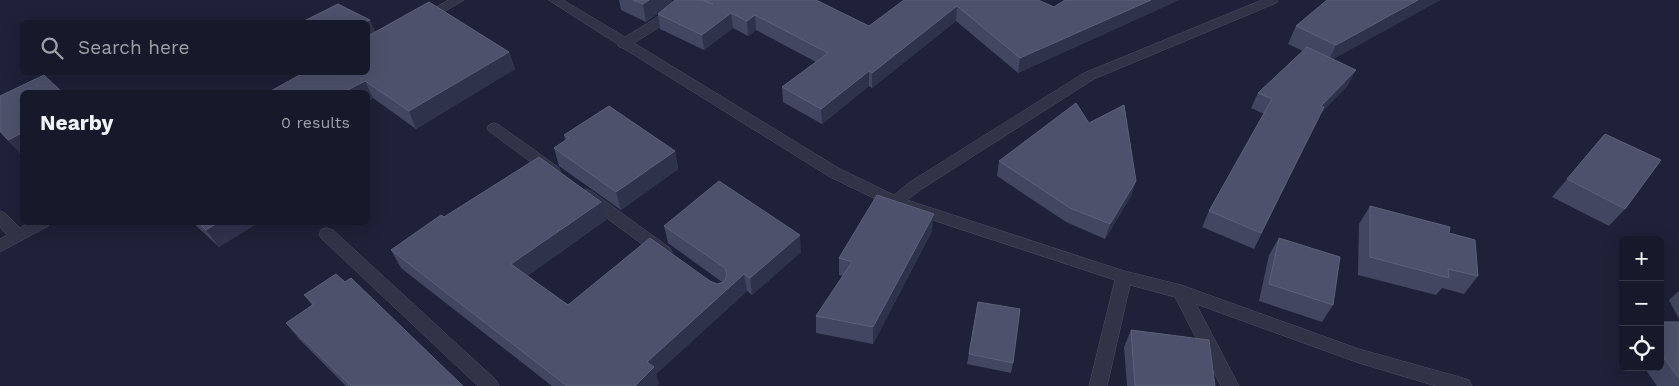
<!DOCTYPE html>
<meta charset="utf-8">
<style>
:root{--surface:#161929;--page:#232635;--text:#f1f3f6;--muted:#9ea0a8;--line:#353846}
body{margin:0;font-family:"Work Sans",sans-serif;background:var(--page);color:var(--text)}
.controls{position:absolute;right:15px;bottom:15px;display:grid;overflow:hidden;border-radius:8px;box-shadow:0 5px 20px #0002}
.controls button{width:45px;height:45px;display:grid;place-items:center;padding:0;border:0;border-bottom:1px solid var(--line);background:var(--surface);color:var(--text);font:25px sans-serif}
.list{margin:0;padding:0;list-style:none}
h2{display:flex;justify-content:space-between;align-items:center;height:65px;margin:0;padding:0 20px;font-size:21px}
h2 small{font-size:16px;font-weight:400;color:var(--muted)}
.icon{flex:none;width:28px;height:28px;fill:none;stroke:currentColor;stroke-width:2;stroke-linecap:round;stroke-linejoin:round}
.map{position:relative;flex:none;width:1679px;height:386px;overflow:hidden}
.search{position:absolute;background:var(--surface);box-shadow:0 5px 20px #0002;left:20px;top:20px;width:350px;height:55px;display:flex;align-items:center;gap:12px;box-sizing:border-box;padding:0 18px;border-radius:8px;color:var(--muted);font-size:19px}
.panel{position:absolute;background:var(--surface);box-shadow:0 5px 20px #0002;left:20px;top:90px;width:350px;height:135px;border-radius:8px}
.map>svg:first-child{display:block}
</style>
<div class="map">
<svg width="1679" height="386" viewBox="0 0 1679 386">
<rect width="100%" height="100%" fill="#1e2137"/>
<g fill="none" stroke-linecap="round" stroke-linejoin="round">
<g stroke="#4c4f63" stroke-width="1">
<g id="minor">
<polygon points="449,0 464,0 428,21 420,21 418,18"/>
<polygon points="549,0 563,0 625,37 653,20 678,0 692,0 661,26 634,43 840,169 894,195 910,182 1084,73 1262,0 1278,0 1276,3 1094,79 920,190 907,200 1124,271 1181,285 1359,349 1463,378 1469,380 1472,386 1436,386 1359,363 1196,304 1239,386 1221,386 1175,297 1130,285 1107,386 1089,386 1115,280 890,206 830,177 623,48 619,47 617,44"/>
<polygon points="494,123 499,125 558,167 560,171 558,175 553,176 548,175 489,131 487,128 489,125"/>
<polygon points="586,189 591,191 670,248 672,252 670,256 664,258 658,256 581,199 578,195 581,191"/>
<polygon points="0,211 5,213 20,228 29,222 50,222 48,226 0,252 0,239 7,235 0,227"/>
<polygon points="327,228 333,230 496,380 499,386 478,386 321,238 319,234 321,230"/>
</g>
</g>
<use href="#minor" fill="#313447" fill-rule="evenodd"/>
</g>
<g fill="#424660">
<polygon points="619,0 671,0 672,3 702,0 816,0 869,26 904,0 1054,7 1065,0 1179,0 1018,73 956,21 872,88 869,86 822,124 783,102 782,87 816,62 756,30 748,36 733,28 704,50 660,29 658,14 670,4 646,22 621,10"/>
<polygon points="1327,0 1440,0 1333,59 1348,85 1320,114 1254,249 1202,227 1209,211 1264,114 1251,108 1258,93 1303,51 1288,44 1296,26"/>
<polygon points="376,31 509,52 515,69 416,129 373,98 368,101 368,92 300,75 296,72 368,72"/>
<polygon points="22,92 22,155 0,132 0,96"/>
<polygon points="1089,123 1136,181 1131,196 1105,239 1066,222 997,176 999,161"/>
<polygon points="1605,134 1625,209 1609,226 1552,197"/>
<polygon points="564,135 675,151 678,169 621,210 559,166 554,148 565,140"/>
<polygon points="1370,206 1449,233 1478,276 1464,294 1442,288 1436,295 1358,275 1359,224"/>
<polygon points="444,217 606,220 527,276 568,305 710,281 717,284 722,282 668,243 664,226 801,252 752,295 747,291 656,374 659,384 656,386 552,386 401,268 391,250"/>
<polygon points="192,222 259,222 219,247"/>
<polygon points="932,231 873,344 816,333 816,316 843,276 839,275 839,258"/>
<polygon points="1279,238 1333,305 1322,322 1259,301 1269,255"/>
<polygon points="1679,291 1679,319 1669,300"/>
<polygon points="304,295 463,386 346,386 299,339 286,323 312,305"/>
<polygon points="978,302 1013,363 1011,373 967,364"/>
<polygon points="1660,322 1679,322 1679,386 1657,386 1644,367 1660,367"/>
<polygon points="1131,330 1215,386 1127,386 1124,347"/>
</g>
<g fill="#2f324b">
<polygon points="649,0 671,0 672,3 646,22 643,4"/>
<polygon points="1151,0 1179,0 1018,73 1020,58"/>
<polygon points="1418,0 1440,0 1328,62 1336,45"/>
<polygon points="957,6 956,21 872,88 872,73"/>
<polygon points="731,13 733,28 704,50 702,35"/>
<polygon points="755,15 756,30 748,36 747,21"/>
<polygon points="370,20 378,36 368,42 368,22 365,22"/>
<polygon points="509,52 515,69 416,129 409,111"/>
<polygon points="1356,70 1348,85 1313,121 1321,106"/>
<polygon points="869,71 869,86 822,124 821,109"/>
<polygon points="365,81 373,98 368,101 368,92 344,92"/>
<polygon points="22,133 22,155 8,140"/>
<polygon points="675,151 678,169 621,210 616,192"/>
<polygon points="1136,181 1131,196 1105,239 1110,224"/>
<polygon points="601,202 606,220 519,282 511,264"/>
<polygon points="934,214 932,231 873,344 873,327"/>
<polygon points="219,222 259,222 219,247 206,230"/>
<polygon points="800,235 801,252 752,295 750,278"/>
<polygon points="744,274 747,291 656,374 659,384 656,386 635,386 647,362"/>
</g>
<g fill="#4d516b" stroke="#5c6079">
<polygon points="633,0 649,0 643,4"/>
<polygon points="675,0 701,0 713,4 704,0 816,0 869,26 904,0 1038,0 1054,7 1065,0 1151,0 1020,58 957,6 872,73 869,71 821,109 782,87 828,53 755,15 747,21 731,13 702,35 658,14"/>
<polygon points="1327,0 1418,0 1336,45 1296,26"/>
<polygon points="429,2 509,52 409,111 365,81 344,92 269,92 305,72 368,72 368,36"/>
<polygon points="338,4 370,20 365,22 302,22"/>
<polygon points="1307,47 1356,70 1321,106 1324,107 1261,233 1209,211 1272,99 1258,93"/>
<polygon points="44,75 62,92 22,92 22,133 8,140 0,131 0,96"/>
<polygon points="1076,103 1089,123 1124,105 1136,181 1110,224 1070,208 999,161"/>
<polygon points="609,106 675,151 616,192 554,148 569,138 564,135"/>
<polygon points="1605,134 1661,160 1625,209 1567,179"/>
<polygon points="539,157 601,202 511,264 568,305 650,238 710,281 717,284 724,282 727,275 725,268 664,226 719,181 800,235 750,278 744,274 647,362 654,367 635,386 567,386 391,250 441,215 444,217"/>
<polygon points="877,195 934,214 873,327 816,316 852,262 839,258"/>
<polygon points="1370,206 1450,227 1449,233 1475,240 1478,276 1448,269 1449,278 1370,257"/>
<polygon points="198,222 219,222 206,230"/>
<polygon points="1279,238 1340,257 1333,305 1269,284"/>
<polygon points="336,274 345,282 351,278 463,386 351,386 286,323 314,304 304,295"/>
<polygon points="978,302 1020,309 1013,363 969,354"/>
<polygon points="1660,322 1679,322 1679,377 1678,377 1660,352"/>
<polygon points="1131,330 1209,340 1215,386 1135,386"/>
</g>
</svg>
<div class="controls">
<button>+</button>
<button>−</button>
<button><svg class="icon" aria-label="locate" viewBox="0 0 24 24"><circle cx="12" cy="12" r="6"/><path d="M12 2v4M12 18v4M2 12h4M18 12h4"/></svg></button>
</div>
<div class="search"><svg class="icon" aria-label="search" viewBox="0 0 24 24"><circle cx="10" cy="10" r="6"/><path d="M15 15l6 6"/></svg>Search here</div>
<section class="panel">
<h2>Nearby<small>0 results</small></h2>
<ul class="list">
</ul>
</section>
</div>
